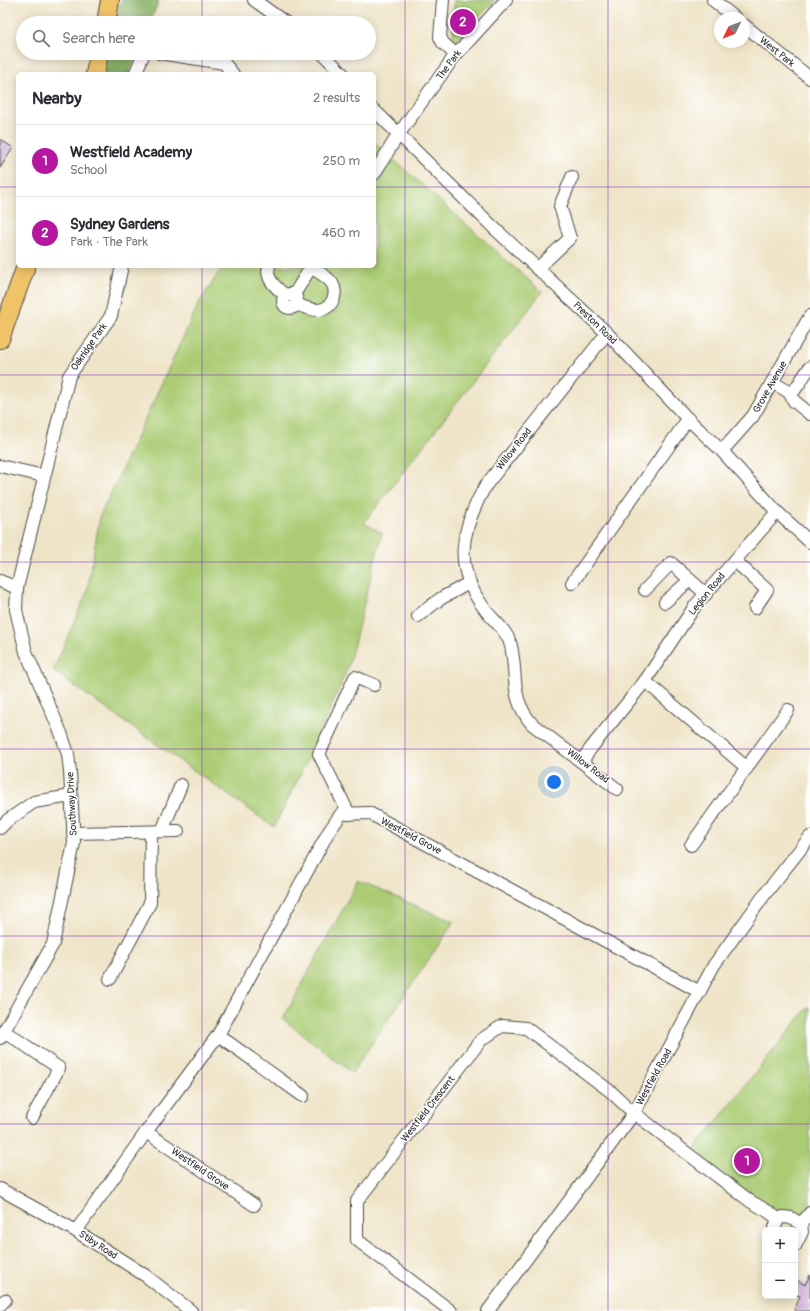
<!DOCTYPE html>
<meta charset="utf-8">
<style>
:root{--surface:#fff;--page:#f2f2f3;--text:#2b2b33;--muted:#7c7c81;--line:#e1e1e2;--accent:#b5179e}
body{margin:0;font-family:Pangolin,sans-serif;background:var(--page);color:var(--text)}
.controls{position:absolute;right:12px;bottom:12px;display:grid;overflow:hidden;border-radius:6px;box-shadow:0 2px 10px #0003}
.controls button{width:36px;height:36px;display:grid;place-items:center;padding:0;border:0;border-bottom:1px solid var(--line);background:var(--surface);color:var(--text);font:20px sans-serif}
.compass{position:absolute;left:714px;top:12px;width:36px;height:36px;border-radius:50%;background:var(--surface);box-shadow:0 2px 10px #0003;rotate:227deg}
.you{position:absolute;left:554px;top:782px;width:14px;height:14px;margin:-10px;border:3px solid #fff;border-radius:50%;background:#1a73e8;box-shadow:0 0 0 6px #1a73e833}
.badge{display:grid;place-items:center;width:26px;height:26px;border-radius:50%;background:var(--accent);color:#fff;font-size:13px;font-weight:700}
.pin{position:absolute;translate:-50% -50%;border:2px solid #fff;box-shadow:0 1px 4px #0006}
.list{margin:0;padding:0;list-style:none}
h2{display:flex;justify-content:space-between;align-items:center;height:52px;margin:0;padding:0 16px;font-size:17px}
h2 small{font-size:13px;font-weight:400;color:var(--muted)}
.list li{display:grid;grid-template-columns:26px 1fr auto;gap:12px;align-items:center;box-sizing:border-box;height:72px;padding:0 16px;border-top:1px solid var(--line)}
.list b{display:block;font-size:15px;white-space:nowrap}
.list p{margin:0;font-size:13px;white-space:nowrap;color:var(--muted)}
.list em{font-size:13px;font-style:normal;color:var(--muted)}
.icon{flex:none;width:22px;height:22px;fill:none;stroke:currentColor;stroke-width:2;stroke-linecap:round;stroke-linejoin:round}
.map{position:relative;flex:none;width:810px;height:1311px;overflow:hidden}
.search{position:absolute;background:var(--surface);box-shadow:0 2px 10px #0003;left:16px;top:16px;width:360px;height:44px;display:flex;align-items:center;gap:10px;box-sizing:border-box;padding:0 14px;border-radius:22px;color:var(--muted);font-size:15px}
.panel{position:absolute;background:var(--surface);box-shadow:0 2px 10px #0003;left:16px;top:72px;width:360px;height:196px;border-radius:6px}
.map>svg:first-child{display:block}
</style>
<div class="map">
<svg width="810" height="1311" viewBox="0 0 810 1311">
<rect width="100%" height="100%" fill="#fff"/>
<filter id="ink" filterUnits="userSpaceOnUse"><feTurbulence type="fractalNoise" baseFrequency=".025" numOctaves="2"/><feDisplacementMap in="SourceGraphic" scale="8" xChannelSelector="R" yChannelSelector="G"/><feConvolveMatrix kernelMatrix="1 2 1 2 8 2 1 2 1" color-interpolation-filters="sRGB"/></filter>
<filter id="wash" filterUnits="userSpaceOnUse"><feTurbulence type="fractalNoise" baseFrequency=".012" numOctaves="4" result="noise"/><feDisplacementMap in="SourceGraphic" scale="16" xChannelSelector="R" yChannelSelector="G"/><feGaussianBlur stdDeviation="0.9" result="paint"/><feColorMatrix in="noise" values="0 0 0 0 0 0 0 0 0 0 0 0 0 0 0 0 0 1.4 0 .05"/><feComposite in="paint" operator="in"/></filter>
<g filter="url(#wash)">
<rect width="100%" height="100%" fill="#efe4c8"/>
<g fill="#abcc75" stroke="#6b7c50">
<polygon points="454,0 495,0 453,45"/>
<polygon points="374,142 542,292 364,523 382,533 348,667 312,751 274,827 53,671 87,592 100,516 199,303 223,266 374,266"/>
<polygon points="358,881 454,922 352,1073 283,1019"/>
<polygon points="809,1006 810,1007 810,1230 798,1222 783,1217 688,1157"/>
</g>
<g fill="#88b066" stroke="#5a6e48">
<polygon points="122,0 159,0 150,23 114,23 116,11"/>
<polygon points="106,53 137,53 129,74 101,74"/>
</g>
<g id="blocks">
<g fill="#ccaed8">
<polygon points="0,139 13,148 0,168"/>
<polygon points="810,1275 810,1311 794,1311 800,1296 795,1294 795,1279 805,1285"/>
</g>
</g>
</g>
<g filter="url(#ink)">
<use href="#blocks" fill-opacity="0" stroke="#484743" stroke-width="1"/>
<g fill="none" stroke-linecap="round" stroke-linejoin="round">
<g stroke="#484743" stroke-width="14">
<g id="minor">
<polyline points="254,0 286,23"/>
<polyline points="443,0 440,37 443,43 456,55"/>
<polyline points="713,0 735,18"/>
<polyline points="744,25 810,78"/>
<polyline points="159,53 224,63 233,74"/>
<polyline points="322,53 343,74"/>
<polyline points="135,74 144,53"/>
<polyline points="374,110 493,227 607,333 688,419 722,451 777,512 810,542"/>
<polyline points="374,174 398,135 454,57 506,0"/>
<path d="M269,266c-4,14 8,22 17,30"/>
<polyline points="537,269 570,238 560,206 572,177"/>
<circle cx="290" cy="301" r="7"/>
<polyline points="293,296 308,272"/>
<path d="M296,304c6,2 14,6 21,6 14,0 22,-15 15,-27 -4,-5 -10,-9 -15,-12"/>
<path d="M607,333l-121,152c-26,46 -34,83 1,127 9,11 21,20 24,34 7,31 -2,51 21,78l85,65"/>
<polyline points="772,382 789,392 794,391 810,367"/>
<polyline points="789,392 794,401 810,414"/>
<polyline points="722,451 753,416 810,316"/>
<polyline points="0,466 44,476"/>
<polyline points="735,561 767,590 755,608"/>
<polyline points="0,581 17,588"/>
<polyline points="572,583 688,419"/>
<polyline points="645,590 671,563 706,594"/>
<polyline points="665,602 690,580"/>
<polyline points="418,616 440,599 469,583"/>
<polyline points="645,681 747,768"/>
<polyline points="582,761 591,748 645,681 695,606 777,512"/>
<polyline points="349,814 319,754 355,677 374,685"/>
<polyline points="0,828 8,820 34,802 71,796"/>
<polyline points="162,831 181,785"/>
<polyline points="73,833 178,831"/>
<polyline points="691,845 788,710"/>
<polyline points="110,979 150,903 151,832"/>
<polyline points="4,1031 59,1068 32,1118"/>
<polyline points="218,1035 303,1096"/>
<polyline points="0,1038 53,944 74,843 70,772 68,754 61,733 26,652 16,610 17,588 69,376 111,316 122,266"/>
<polyline points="146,1132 254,1205"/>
<polyline points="0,1189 76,1231 146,1276 191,1311"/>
<polyline points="801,1224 810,1213"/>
<polyline points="774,1230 778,1219 783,1217 791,1218 801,1224 802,1232 795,1246"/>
<polyline points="76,1231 146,1132 218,1035 328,833 341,814 369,813 700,992"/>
<polyline points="0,1305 5,1300"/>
<polyline points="451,1311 357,1240 357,1201 481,1040 502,1026 526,1028 610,1091 634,1113 750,1201 769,1212 778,1219"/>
<polyline points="488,1311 634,1113 714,965 765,894 810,837"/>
</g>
</g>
<g stroke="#484743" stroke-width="20">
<g id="highway">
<polyline points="106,23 110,0"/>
<polyline points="95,74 99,53"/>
<polyline points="0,339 26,266"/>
</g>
</g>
<use href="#minor" stroke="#fff" stroke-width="12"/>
<use href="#highway" stroke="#f1c369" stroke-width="18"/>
</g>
</g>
<path fill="none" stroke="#7b2cbf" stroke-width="1" stroke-opacity="0.55" d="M202,0v23M405,0v1311M608,0v1311M202,53v21M0,187h18M374,187h436M202,266v1045M0,375h810M0,562h810M0,749h810M0,936h810M0,1124h810"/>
<g text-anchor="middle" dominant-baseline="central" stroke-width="3" stroke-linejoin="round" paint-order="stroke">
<g font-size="10" fill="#2b2b2b" stroke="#fff">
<text transform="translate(777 52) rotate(39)">West Park</text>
<text transform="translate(449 65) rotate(-53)">The Park</text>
<text transform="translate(595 323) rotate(44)">Preston Road</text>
<text transform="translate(89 347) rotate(-55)">Oakridge Park</text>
<text transform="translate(770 387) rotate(-60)">Grove Avenue</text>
<text transform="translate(514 449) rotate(-52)">Willow Road</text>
<text transform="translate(707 594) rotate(-51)">Legion Road</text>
<text transform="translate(588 766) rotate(37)">Willow Road</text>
<text transform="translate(72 804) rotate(-93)">Southway Drive</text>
<text transform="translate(411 836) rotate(28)">Westfield Grove</text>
<text transform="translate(654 1077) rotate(-61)">Westfield Road</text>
<text transform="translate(428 1109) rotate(-52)">Westfield Crescent</text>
<text transform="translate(200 1169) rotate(34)">Westfield Grove</text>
<text transform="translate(98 1245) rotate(33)">Stiby Road</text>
</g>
</g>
</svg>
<div class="controls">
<button>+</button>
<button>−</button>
</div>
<svg class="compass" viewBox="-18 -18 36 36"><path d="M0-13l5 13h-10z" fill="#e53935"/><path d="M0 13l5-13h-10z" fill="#7c7c81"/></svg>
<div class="you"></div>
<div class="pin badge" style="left:747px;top:1161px">1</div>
<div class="pin badge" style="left:463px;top:22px">2</div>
<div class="search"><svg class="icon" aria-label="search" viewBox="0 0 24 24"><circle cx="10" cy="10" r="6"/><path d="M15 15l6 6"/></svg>Search here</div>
<section class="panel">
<h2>Nearby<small>2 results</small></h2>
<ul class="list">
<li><span class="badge">1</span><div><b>Westfield Academy</b><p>School</p></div><em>250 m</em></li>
<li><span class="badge">2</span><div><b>Sydney Gardens</b><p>Park · The Park</p></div><em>460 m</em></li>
</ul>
</section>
</div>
